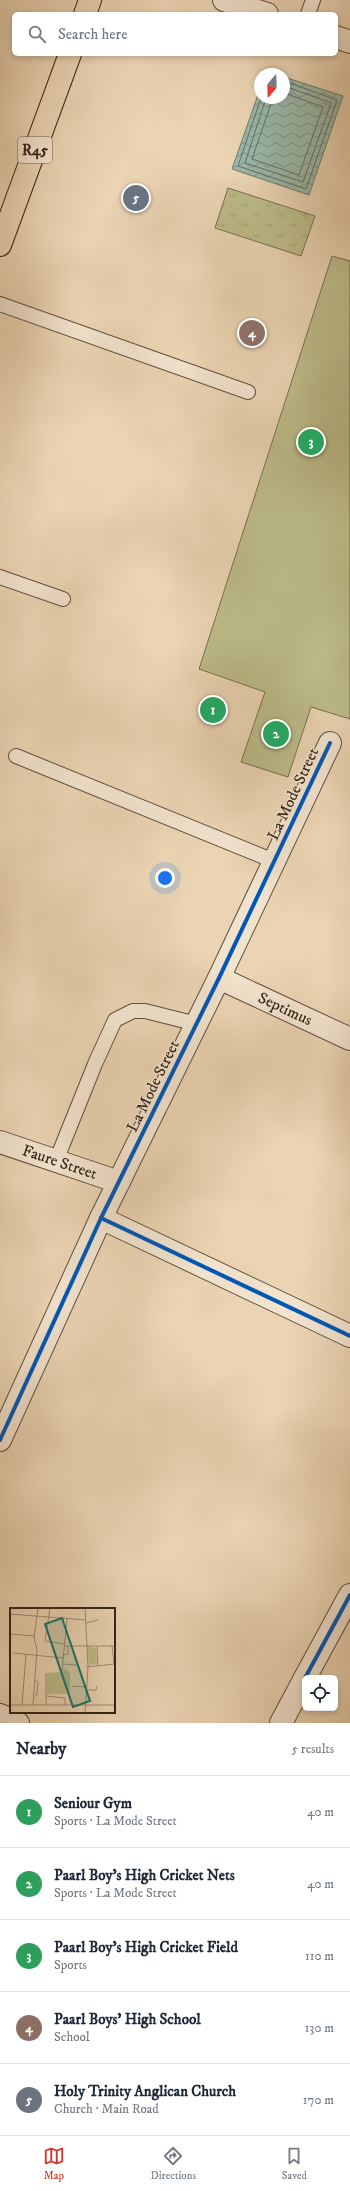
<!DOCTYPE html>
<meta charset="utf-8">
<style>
:root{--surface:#fff;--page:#f6f6f7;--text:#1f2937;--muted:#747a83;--line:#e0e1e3;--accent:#d93025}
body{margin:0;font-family:"IM FELL DW Pica",serif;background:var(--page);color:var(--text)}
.controls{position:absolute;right:12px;bottom:12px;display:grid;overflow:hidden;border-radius:6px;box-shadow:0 2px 6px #0003}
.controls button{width:36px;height:36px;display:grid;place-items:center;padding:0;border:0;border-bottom:1px solid var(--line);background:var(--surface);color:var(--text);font:20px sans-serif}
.compass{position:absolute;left:254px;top:68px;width:36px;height:36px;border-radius:50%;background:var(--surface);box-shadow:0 2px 6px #0003;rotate:199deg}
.you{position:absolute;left:165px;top:878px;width:14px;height:14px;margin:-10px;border:3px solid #fff;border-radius:50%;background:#1a73e8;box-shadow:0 0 0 6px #1a73e833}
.badge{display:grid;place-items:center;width:26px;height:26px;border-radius:50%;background:var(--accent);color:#fff;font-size:13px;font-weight:700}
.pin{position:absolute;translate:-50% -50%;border:2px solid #fff;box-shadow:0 1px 4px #0006}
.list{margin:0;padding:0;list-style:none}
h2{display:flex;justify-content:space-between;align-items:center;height:52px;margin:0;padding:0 16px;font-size:17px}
h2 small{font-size:13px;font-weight:400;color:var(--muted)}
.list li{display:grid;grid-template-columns:26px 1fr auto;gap:12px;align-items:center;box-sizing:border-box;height:72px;padding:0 16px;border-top:1px solid var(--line)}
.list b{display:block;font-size:15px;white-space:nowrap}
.list p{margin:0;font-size:13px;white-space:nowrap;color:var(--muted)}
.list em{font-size:13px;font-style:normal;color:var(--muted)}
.icon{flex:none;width:22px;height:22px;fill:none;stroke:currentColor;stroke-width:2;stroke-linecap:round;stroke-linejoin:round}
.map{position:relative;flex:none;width:350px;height:1723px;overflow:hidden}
.search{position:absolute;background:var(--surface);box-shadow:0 2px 6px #0003;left:12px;right:12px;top:12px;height:44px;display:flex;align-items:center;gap:10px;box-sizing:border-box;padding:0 14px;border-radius:6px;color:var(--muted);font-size:15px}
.sheet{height:412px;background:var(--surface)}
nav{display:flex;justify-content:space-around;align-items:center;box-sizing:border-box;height:56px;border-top:1px solid var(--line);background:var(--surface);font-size:11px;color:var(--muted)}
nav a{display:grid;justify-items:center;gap:2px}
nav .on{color:var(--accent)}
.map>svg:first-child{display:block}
</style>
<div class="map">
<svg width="350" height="1723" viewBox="0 0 350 1723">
<defs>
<pattern id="grass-tufts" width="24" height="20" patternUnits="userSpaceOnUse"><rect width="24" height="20" fill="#bcbc89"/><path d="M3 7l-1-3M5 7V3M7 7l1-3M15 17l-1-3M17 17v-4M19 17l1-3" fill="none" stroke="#a2a176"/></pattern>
<pattern id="water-waves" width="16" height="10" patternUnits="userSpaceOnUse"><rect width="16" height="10" fill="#99b8a9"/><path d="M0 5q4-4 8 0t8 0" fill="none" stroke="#7d9589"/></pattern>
</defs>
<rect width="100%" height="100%" fill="#ebd4b3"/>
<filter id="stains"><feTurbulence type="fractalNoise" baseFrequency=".005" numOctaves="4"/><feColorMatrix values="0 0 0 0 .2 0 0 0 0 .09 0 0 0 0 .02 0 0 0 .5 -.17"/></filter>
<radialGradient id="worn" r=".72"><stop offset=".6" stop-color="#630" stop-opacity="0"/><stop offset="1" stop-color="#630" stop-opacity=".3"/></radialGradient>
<polygon fill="url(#grass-tufts)" stroke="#776f50" points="228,188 315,216 301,256 215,228"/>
<polygon fill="#bcbc89" stroke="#776f50" points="332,256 350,261 350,719 311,707 288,777 241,762 265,692 199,669"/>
<polygon fill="url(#water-waves)" stroke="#707c6f" points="284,77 343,96 309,195 232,169 260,89 260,98 284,98"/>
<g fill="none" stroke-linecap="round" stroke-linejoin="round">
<g stroke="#666d60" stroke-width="1">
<polyline points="261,98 238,166 306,189 337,100 284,81"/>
<polyline points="266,98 245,163 303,182 331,103 284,86"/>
<polyline points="273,98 252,159 299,175 323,107 284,93"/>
</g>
<g stroke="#604e3f" stroke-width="16">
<g id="service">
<polyline points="308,14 313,0"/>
<polyline points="0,304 248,392"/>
<polyline points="0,577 63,599"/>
<polyline points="16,756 274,861"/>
<polyline points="56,1161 95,1064 115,1020 133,1011 145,1011 197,1024"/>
</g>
</g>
<g stroke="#604e3f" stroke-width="24">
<g id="minor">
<polyline points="224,0 267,14"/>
<polyline points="336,37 350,42"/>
<path id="s1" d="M219,978l131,61"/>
<path id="s2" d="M0,1142l119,40"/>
<polyline points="101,1218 350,1336"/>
<polyline points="0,1440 101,1218 219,978 330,743"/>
<polyline points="305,1678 350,1595"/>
<polyline points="0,1715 18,1723"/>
<polyline points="281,1723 305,1678"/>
</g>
</g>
<g stroke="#322218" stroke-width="24">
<g id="primary">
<polyline points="85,14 90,0"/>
<polyline points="0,245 70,54"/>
</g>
</g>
<use href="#service" stroke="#f2e3ce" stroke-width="14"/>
<use href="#minor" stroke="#f2e3ce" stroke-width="22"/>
<use href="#primary" stroke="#ebd4b3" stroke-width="22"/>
<g stroke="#f2e3ce" stroke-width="6">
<g id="cycleway">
<polyline points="101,1218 350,1336"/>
<polyline points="0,1440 101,1218 219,978 330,743"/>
<polyline points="305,1678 350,1595"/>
</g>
</g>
<use href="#cycleway" stroke="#0057b8" stroke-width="4"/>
</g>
<g text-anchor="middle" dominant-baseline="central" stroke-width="3" stroke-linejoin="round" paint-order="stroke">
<rect fill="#f2e3ce" stroke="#6c5c4f" stroke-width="1" x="18" y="137" width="34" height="26" rx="3"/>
<g font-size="15" font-weight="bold" fill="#322218">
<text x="35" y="150">R45</text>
</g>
<g font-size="16" fill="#322218" stroke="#f2e3ce">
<text transform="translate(293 794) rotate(-65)">La Mode Street</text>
<text stroke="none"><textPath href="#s1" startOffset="73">Septimus</textPath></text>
<text transform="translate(153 1086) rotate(-64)">La Mode Street</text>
<text stroke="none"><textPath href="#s2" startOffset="63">Faure Street</textPath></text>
</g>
</g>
<g transform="translate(10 1608)">
<rect width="105" height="105" fill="#ebd4b3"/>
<path d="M77,38l9,2 1,16 -8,1z" fill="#bcbc89"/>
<path d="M53,60l7,4v22h-23v-21l16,-1z" fill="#bcbc89"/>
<path fill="none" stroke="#a18d75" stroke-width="1" d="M40,0l-5,33 20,3M75,0l3,59 -3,46M0,6l76,6M76,15l12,-3M0,26l24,2M55,38h50M102,38l2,18M87,39l1,19M3,45l50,5M54,47l4,-1v-8M0,52v25M53,56l14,1M76,59l29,-3M52,63l5,-52M36,65v32M62,78l14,1M77,82h9l1,-4M36,88l19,2v7M23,89l4,-2 1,-13 -3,-2M0,97h105M12,97l4,-51M23,97l4,-56 -3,-11 4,-30"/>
<path fill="#0f766e" fill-opacity="0.15" stroke="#0f766e" stroke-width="2" d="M52,10l28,83 -17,6 -28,-83z"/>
<rect width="105" height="105" fill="none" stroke="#322218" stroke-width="2"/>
</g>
<rect width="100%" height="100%" filter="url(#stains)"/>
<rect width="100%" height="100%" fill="url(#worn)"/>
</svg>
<div class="controls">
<button><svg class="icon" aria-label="locate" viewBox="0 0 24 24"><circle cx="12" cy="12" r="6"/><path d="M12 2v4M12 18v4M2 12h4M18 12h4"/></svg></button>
</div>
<svg class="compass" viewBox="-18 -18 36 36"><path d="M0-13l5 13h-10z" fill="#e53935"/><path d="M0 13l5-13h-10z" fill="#747a83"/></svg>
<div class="you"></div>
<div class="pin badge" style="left:213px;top:710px;background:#2e9e5b">1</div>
<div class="pin badge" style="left:276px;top:734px;background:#2e9e5b">2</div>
<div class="pin badge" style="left:311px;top:442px;background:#2e9e5b">3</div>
<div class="pin badge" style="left:252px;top:333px;background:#8d6e63">4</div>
<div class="pin badge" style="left:136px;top:198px;background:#6b7280">5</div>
<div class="search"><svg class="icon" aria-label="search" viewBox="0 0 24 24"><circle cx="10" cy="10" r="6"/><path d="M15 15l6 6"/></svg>Search here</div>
</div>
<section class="sheet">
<h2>Nearby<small>5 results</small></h2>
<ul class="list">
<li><span class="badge" style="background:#2e9e5b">1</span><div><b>Seniour Gym</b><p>Sports · La Mode Street</p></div><em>40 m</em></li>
<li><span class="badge" style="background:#2e9e5b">2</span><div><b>Paarl Boy's High Cricket Nets</b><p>Sports · La Mode Street</p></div><em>40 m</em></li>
<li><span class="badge" style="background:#2e9e5b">3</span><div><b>Paarl Boy's High Cricket Field</b><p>Sports</p></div><em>110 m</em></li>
<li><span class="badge" style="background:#8d6e63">4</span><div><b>Paarl Boys' High School</b><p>School</p></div><em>130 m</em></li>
<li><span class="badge" style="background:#6b7280">5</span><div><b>Holy Trinity Anglican Church</b><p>Church · Main Road</p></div><em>170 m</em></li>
</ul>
</section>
<nav>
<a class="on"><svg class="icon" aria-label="map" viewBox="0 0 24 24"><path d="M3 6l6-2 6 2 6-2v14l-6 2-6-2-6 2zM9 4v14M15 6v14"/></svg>Map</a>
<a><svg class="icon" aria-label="directions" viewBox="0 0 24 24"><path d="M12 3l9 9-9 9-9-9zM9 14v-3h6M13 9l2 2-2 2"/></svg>Directions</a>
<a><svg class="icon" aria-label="saved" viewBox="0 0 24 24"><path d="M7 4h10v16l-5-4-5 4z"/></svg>Saved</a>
</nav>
